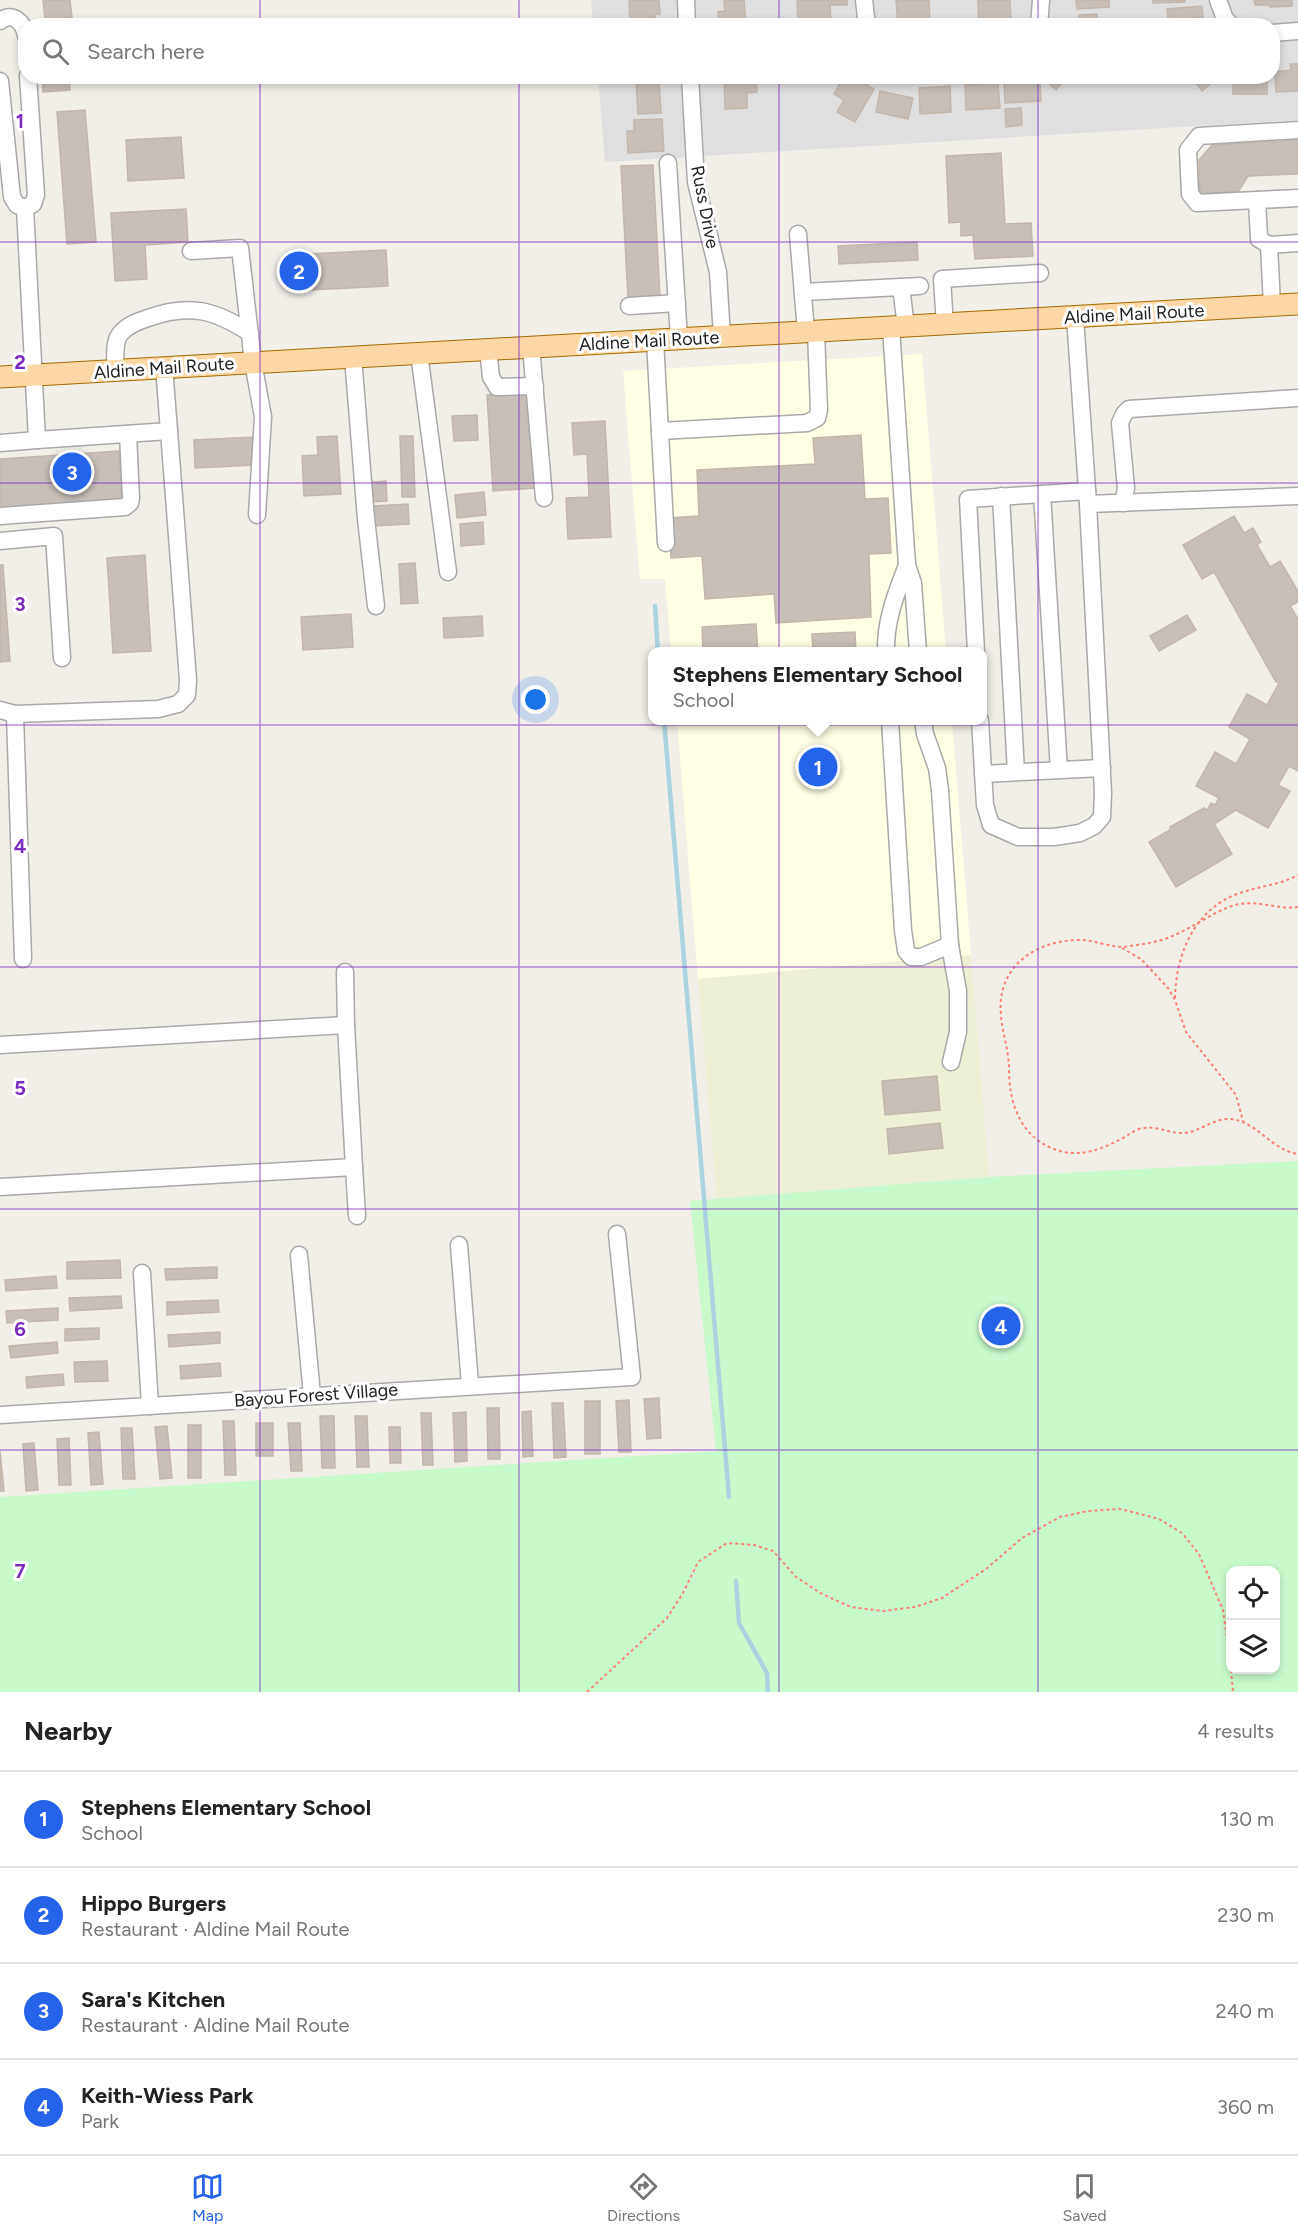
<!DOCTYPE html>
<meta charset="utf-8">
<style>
:root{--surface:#fff;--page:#f6f6f6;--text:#222;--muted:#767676;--line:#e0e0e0;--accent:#2563eb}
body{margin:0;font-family:Figtree,sans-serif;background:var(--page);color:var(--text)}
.controls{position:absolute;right:18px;bottom:18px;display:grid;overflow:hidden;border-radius:12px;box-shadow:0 3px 9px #0003}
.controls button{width:54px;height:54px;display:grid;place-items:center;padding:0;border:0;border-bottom:2px solid var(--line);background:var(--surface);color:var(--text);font:30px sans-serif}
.you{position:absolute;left:536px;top:700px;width:21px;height:21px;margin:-15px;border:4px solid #fff;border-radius:50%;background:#1a73e8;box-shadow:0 0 0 9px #1a73e833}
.badge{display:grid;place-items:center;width:39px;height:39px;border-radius:50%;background:var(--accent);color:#fff;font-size:20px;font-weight:700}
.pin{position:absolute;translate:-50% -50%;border:3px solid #fff;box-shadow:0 2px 6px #0006}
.popup{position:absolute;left:648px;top:647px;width:339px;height:78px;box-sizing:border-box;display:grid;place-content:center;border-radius:12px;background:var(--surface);filter:drop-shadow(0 2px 4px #0005);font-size:20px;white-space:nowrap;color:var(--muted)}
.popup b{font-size:22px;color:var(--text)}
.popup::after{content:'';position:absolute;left:50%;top:100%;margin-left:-12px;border:12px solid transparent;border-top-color:var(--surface)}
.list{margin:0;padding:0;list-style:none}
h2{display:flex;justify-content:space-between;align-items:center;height:78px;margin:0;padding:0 24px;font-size:26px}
h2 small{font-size:20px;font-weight:400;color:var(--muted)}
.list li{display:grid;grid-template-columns:39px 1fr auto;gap:18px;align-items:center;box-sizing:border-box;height:96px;padding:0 24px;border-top:2px solid var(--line)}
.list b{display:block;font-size:22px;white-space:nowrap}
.list p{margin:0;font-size:20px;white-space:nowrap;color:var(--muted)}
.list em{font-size:20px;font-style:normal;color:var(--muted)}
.icon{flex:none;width:33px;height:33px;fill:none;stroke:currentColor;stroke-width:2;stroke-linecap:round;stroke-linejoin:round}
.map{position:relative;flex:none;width:1298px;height:1692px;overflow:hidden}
.search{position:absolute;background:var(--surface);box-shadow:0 3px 9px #0003;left:18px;right:18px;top:18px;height:66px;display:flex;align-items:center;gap:15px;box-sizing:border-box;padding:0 21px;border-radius:24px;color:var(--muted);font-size:22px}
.sheet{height:462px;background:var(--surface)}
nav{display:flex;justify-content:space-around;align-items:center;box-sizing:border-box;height:84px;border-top:2px solid var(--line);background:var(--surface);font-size:16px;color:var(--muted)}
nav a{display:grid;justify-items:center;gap:3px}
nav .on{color:var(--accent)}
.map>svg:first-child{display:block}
</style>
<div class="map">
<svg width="1298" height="1692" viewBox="0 0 1298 1692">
<rect width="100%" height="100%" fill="#f2efe9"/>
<path fill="#e0dfdf" d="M591 0H1298V120L605 162 598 77 1272 76V26H593Z"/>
<g fill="#ffffe5">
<path d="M922 354 946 651H671L665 579H640L623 371Z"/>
<path d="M677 721H952L971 955 698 979Z"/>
</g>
<path fill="#eef0d5" d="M971 955 989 1177 717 1199 698 979Z"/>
<path fill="#c8facc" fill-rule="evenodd" d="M1298 1161V1692H0V1497L716 1451 690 1201 989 1177ZM1230 1570H1276V1670H1230Z"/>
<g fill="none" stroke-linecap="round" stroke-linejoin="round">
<g stroke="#aad3df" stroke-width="4.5">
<path d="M655 606 658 652"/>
<path d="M664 720 729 1497"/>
<path d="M736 1581 739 1623 767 1673 768 1692"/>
</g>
</g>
<g fill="#c7bfb8" stroke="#c4b6ab" stroke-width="1.5">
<path d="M43 0H70L72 18 45 20Z"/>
<path d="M629 0H659L660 14H655L656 26H630Z"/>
<path d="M724 0H744L746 26H719L718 12 725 11Z"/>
<path d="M797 0H847V5H830L831 24 798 26Z"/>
<path d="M896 0H929L930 26H898Z"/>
<path d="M978 0H1010L1011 22 979 24Z"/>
<path d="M1076 0H1109V7L1077 9Z"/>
<path d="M1153 0H1185V2L1153 3Z"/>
<path d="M1254 0H1292V6L1270 7V5H1255Z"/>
<path d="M1202 6 1203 17 1188 19 1189 26H1169L1167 9Z"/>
<path d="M1097 14V26H1079V15Z"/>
<path d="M1290 64H1298V91L1276 92 1275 72 1291 70Z"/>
<path d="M42 76H69L70 90 43 92Z"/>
<path d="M724 76H756L757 92 747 93V108L725 109Z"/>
<path d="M844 76H859L857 79 874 89 855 122 837 112 844 100 834 94Z"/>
<path d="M1041 76H1068L1056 90Z"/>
<path d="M1191 76H1219L1202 91Z"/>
<rect x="1233" y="76" width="34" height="18"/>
<path d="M659 81 661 113 638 114 636 82Z"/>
<path d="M1040 81 1041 101 1005 103 1004 83Z"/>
<path d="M998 83 1000 108 966 110 965 85Z"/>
<path d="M950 86 951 112 920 114 919 88Z"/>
<path d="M880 91 913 98 908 119 876 112Z"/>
<path d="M1021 108 1022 125 1006 127 1005 109Z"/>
<path d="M85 110 96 242 67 244 57 112Z"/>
<path d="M662 119 664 151 628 153 627 131H634V120Z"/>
<path d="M181 137 184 178 128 181 126 140Z"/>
<path d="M1298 140V174L1248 176 1238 192 1200 193 1199 160 1212 145Z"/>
<path d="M1001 153 1005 224 1031 223 1033 256 975 259 973 235 961 236V222L949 223 946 156Z"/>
<path d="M653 165 660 297 628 298 621 166Z"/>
<path d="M186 209 188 242 145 245 147 279 115 281 111 213Z"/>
<path d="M917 242 918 260 839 264 838 246Z"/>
<path d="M386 250 388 286 291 291 289 255Z"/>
<path d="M531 392 536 488 493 491 487 395Z"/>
<path d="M477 415 478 440 454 441 452 416Z"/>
<path d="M605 421 611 537 568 539 566 498 589 497 587 454 574 455 572 423Z"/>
<path d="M861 435 865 499 888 498 891 553 869 554 871 617 776 623 774 594 705 599 702 556 671 558 669 518 699 516 697 470 815 464 813 438Z"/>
<path d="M337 436 341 494 304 496 302 456 318 455 317 437Z"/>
<path d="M400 436H413L415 497H402Z"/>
<path d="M254 437 255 465 195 468 194 440Z"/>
<path d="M119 451 122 500 0 508V459Z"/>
<path d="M386 481 387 501 373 502 372 482Z"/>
<path d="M484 492 486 515 457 518 455 495Z"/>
<path d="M408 504 409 524 374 526 373 506Z"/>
<path d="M1234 516 1244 533 1253 528 1261 542 1257 545 1270 567 1280 561 1298 591V602L1290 606 1298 619V771L1289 766 1278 785 1290 791 1268 828 1236 810 1214 824 1232 854 1176 887 1149 842 1170 830V827L1204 808 1207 810 1211 803 1215 805 1219 798 1196 786 1215 752 1236 764 1250 739 1229 727 1247 694 1267 705 1279 683 1276 682 1214 572 1202 579 1183 545Z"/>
<path d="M483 522 484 544 461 546 460 524Z"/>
<path d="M145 555 151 651 113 653 107 558Z"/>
<path d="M415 563 418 603 401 604 399 564Z"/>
<path d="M0 565H3L10 661 0 662Z"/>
<path d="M351 614 353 647 303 650 301 617Z"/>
<path d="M1187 615 1196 630 1159 651 1150 636Z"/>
<path d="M482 616 483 636 444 638 443 618Z"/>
<path d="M756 624 758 652H703L702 627Z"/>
<path d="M855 632 856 651 813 652 812 634Z"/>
<path d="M937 1076 940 1110 885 1115 882 1081Z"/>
<path d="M940 1123 943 1148 889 1154 887 1129Z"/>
<path d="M120 1260 121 1278 67 1279V1262Z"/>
<path d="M217 1267V1278L166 1280 165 1269Z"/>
<path d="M56 1276 57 1288 6 1291 5 1280Z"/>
<path d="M121 1296 122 1308 70 1311 69 1298Z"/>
<path d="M218 1300 219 1312 167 1315V1302Z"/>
<path d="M58 1308V1320L7 1323 6 1311Z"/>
<path d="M99 1328V1339L65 1341V1329Z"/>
<path d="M220 1332V1343L169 1347 168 1335Z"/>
<path d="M57 1342 58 1353 11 1358 9 1346Z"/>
<path d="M107 1361 108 1381 75 1382 74 1362Z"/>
<path d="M220 1363 221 1376 181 1379 180 1366Z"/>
<path d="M63 1374 64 1385 27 1388 26 1377Z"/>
<path d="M659 1398 661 1438 647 1439 644 1399Z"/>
<path d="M629 1400 631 1452H619L616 1401Z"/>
<rect x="585" y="1401" width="15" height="53"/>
<path d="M552 1403H563L566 1457 554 1458Z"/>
<path d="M487 1408H499L500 1459H488Z"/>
<path d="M531 1411 533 1456 523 1457 522 1412Z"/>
<path d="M466 1412 467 1461 455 1462 453 1413Z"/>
<path d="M421 1413H431L433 1465H423Z"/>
<path d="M320 1416H334L335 1468H322Z"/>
<path d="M355 1416H367L369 1467H357Z"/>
<path d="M223 1421H234L236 1475H225Z"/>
<rect x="256" y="1423" width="17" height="33"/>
<path d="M288 1423H300L302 1471H291Z"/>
<rect x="188" y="1425" width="13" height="53"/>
<path d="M167 1426 172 1478 160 1479 155 1427Z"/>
<path d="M389 1427H400L401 1463H390Z"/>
<path d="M121 1428H132L135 1479H123Z"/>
<path d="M99 1432 103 1484 91 1485 88 1433Z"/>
<path d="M69 1438 71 1485H59L57 1439Z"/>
<path d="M34 1443 38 1490 26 1491 23 1444Z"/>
<path d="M0 1451 4 1491H0Z"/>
</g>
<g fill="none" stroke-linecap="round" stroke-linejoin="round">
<g stroke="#a9a9a9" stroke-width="19">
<g id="minor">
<path d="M686 0 687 26"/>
<path d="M864 0 867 26"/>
<path d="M1218 0 1225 19 1232 26"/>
<path d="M0 21C12 11 24 22 26 36"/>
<path d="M1039 26 1041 0"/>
<path d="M1272 33 1298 31"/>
<path d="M690 76 696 182 718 272 722 337"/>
<path d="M0 81 12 197 17 205 25 208 33 204 36 195 28 76"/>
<path d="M668 163 679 339"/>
<path d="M1257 200 1197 203 1190 194 1188 150 1199 136 1298 130"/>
<path d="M25 208 37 440 169 431 164 367"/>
<path d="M798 234 806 332"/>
<path d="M1269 245 1298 243"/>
<path d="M191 251 240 248 253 362 263 417 257 515"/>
<path d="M901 287 906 327"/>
<path d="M803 292 920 286"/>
<path d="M1272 305 1269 245 1259 239 1257 200 1298 198"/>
<path d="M629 306 677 303"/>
<path d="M1075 317 1088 504 1298 496"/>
<path d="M945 325 942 279 1040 273"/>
<path d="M891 328 907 565"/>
<path d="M655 340 666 543"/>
<path d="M531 347 544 498"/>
<path d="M488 349 491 377 497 387 535 386"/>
<path d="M419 353 448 572"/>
<path d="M353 357 366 519 376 606"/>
<path d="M115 370C116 360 113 343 120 334 127 325 139 321 148 318 189 303 215 310 250 333"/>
<path d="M660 431 807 423 817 418 819 410 816 332"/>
<path d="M0 443 37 440"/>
<path d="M1042 494 1059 770"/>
<path d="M1001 496 1016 772"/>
<path d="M1123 503 1126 488 1120 423 1124 414 1129 409 1298 398"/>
<path d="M0 516 125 507 130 503 131 498 128 434"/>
<path d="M0 541 54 536 62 658"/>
<path d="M886 652C885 621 896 594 907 565L913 583 918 652"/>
<path d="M976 652 968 499 1087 491"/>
<path d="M0 710 15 714 158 709 178 704 187 695 188 680 169 431"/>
<path d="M15 714 23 959"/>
<path d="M890 720 903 930 906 951 911 957H921L950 945 940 790 937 768 925 734 923 720"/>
<path d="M980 720 985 805 991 825 1018 837H1054L1080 833 1094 826 1102 817 1103 793 1088 504"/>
<path d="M983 774 1102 768"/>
<path d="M950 945 958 991V1032L951 1062"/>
<path d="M345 972 346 1025"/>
<path d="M0 1045 346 1025 354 1167 0 1187"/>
<path d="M354 1167 357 1216"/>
<path d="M459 1245 470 1385"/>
<path d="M299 1255 312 1395"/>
<path d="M142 1273 150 1406"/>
<path d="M0 1415 632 1377 617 1234"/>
</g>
</g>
<g stroke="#a06b00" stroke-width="23">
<path id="major" d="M0 377 1298 304"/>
</g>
<g stroke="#fa8072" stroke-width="2" stroke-dasharray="3 3" stroke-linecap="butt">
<path d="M1298 907C1277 910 1257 899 1235 905 1212 912 1193 928 1170 937 1158 942 1144 944 1130 946 1114 950 1095 939 1077 940 1034 941 996 968 1001 1015 1002 1033 1009 1050 1009 1069 1009 1103 1020 1136 1054 1149 1079 1159 1102 1149 1123 1138 1129 1135 1133 1131 1139 1129 1155 1124 1169 1134 1184 1133 1199 1132 1211 1120 1227 1119 1255 1118 1270 1150 1298 1154"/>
<path d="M1122 948 1141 959 1168 988 1175 1000 1186 1032 1236 1095 1243 1121"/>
<path d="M1175 998C1176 953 1195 908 1240 893 1259 886 1280 885 1298 875"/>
<path d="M1231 1670 1233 1692"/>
<path d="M587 1692 667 1618 683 1593 698 1562 727 1543 754 1545 773 1551 796 1577 822 1594 851 1607 883 1611 915 1607 942 1598 986 1569 1022 1538 1060 1517 1088 1511 1120 1509 1159 1519 1182 1533 1199 1554 1223 1610 1230 1659"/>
</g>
<use href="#minor" stroke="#fff" stroke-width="16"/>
<use href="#major" stroke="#fcd6a4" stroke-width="21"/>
</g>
<path fill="none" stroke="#7b2cbf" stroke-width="1.5" stroke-opacity="0.55" d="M260 0V26M519 0V26M779 0V26M1038 0V26M260 76V1692M519 76V1692M779 76V1692M1038 76V1692M0 242H1298M0 483H1298M0 725H1298M0 967H1298M0 1209H1298M0 1450H1298"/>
<g text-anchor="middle" stroke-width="6" stroke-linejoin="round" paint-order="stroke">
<g font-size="18" fill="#222" stroke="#fff">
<text transform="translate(705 207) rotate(79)" y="6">Russ Drive</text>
<text transform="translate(1134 314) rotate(-3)" y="6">Aldine Mail Route</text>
<text transform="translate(649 341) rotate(-3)" y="6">Aldine Mail Route</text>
<text transform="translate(164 368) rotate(-4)" y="6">Aldine Mail Route</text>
<text transform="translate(316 1395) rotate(-4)" y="6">Bayou Forest Village</text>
</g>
</g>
<g font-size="20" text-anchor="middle" font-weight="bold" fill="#7b2cbf" stroke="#fff" stroke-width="6" stroke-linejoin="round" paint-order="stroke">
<text x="20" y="128">1</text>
<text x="20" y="369">2</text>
<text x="20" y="611">3</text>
<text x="20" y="853">4</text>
<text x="20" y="1095">5</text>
<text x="20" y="1336">6</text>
<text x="20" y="1578">7</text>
</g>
</svg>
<div class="controls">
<button><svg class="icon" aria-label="locate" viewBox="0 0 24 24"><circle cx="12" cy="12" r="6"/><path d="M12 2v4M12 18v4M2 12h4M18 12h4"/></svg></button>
<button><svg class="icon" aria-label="layers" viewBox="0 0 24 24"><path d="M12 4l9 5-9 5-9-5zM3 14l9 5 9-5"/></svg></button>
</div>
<div class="you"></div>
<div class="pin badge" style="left:818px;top:767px">1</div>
<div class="popup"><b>Stephens Elementary School</b>School</div>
<div class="pin badge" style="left:299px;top:271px">2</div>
<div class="pin badge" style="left:72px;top:472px">3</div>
<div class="pin badge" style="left:1001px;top:1326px">4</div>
<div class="search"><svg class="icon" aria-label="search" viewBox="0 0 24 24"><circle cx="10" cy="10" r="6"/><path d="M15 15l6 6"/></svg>Search here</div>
</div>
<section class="sheet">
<h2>Nearby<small>4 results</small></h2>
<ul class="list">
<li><span class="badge">1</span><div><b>Stephens Elementary School</b><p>School</p></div><em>130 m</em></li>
<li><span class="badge">2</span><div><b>Hippo Burgers</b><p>Restaurant · Aldine Mail Route</p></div><em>230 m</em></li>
<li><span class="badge">3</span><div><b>Sara's Kitchen</b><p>Restaurant · Aldine Mail Route</p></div><em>240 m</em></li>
<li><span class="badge">4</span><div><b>Keith-Wiess Park</b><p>Park</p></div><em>360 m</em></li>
</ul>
</section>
<nav>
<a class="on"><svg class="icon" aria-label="map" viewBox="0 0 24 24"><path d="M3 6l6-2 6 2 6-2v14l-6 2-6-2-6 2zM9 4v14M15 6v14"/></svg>Map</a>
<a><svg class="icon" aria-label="directions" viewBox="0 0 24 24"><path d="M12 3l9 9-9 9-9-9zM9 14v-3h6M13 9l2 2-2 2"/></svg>Directions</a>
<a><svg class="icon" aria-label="saved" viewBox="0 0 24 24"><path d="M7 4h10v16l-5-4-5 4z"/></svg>Saved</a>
</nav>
